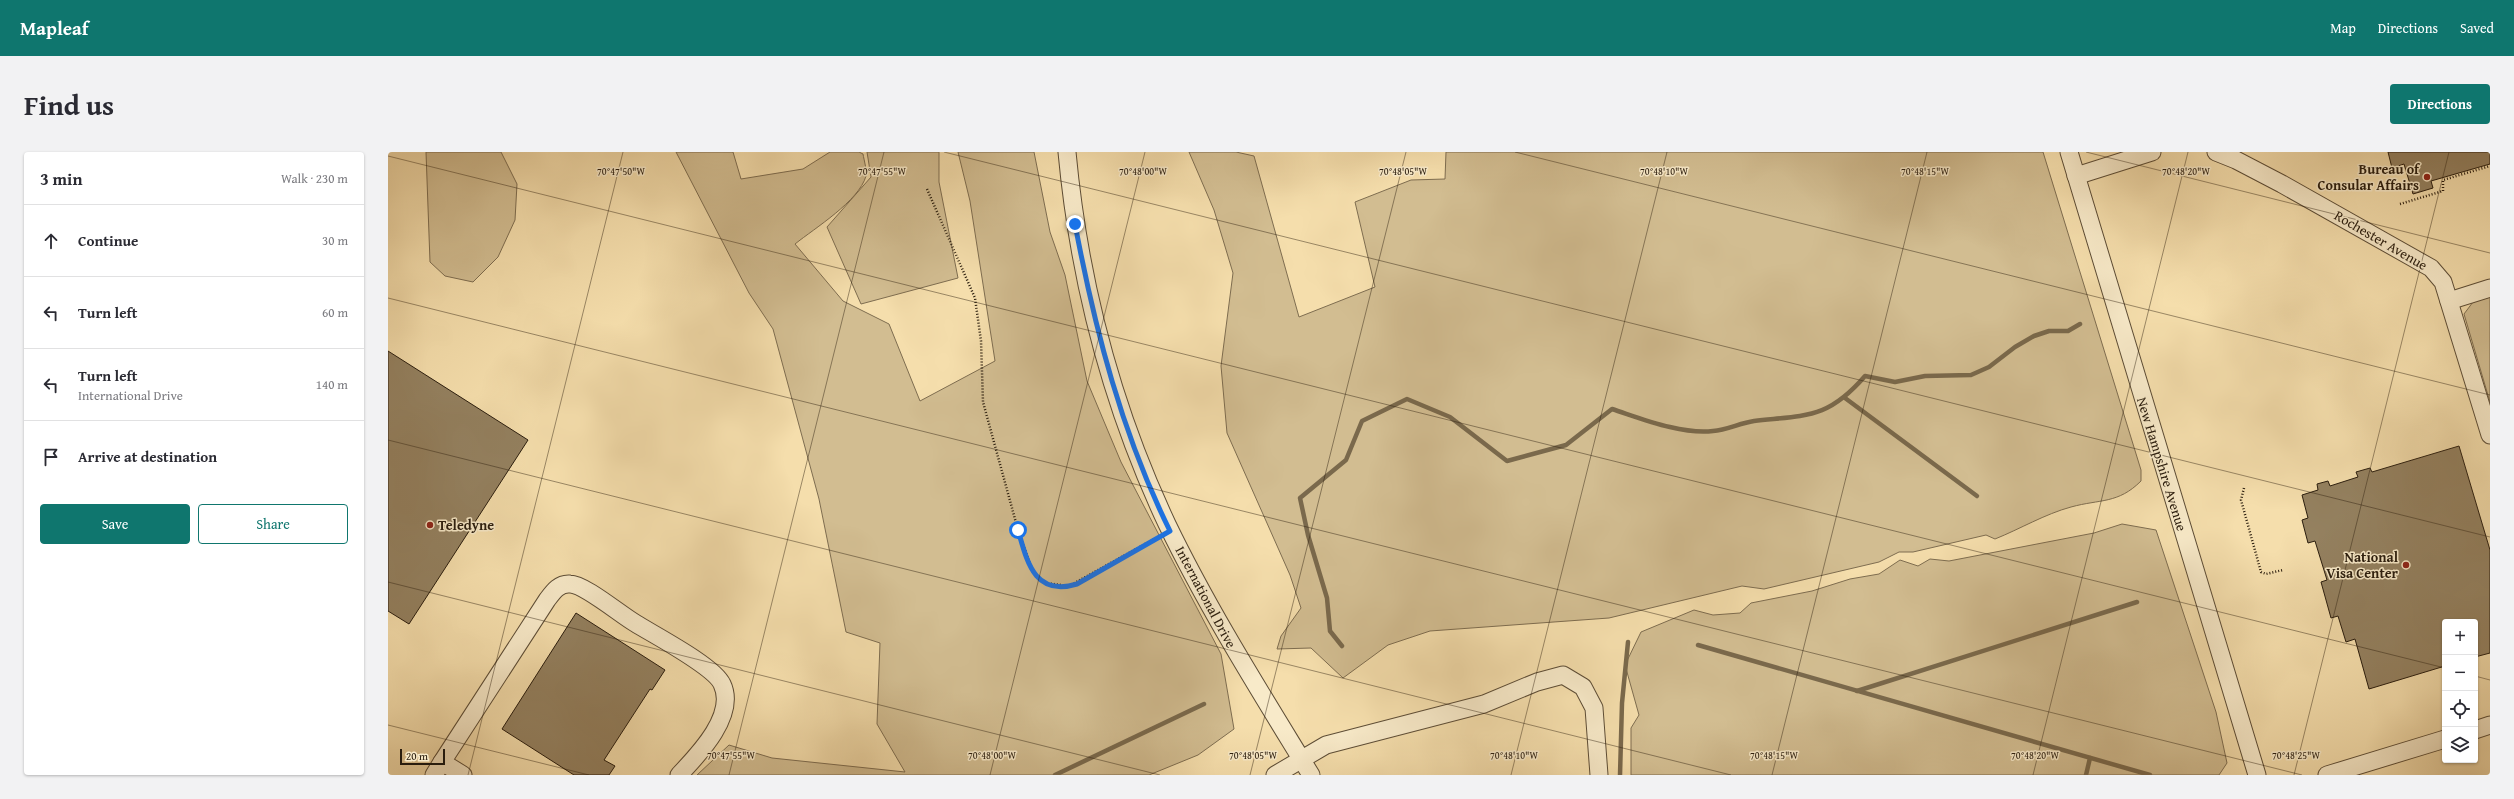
<!DOCTYPE html>
<meta charset="utf-8">
<style>
:root{--surface:#fff;--page:#f2f2f3;--text:#2b2b33;--muted:#7c7c81;--line:#e1e1e2;--accent:#0f766e}
body{margin:0;font-family:"Gentium Book Plus",serif;background:var(--page);color:var(--text)}
.controls{position:absolute;right:12px;bottom:12px;display:grid;overflow:hidden;border-radius:4px;box-shadow:0 1px 3px #0004}
.controls button{width:36px;height:36px;display:grid;place-items:center;padding:0;border:0;border-bottom:1px solid var(--line);background:var(--surface);color:var(--text);font:20px sans-serif}
.scale{position:absolute;left:12px;bottom:10px;width:45px;box-sizing:border-box;padding-left:4px;border:2px solid #2a1d0e;border-top:0;font-size:11px;line-height:14px;white-space:nowrap;color:#2a1d0e;-webkit-text-stroke:3px #f8eac9;paint-order:stroke}
.stop{position:absolute;width:12px;height:12px;margin:-9px;border:3px solid #1a73e8;border-radius:50%;background:#fff}
.stop.end{background:#1a73e8;border-color:#fff;box-shadow:0 1px 4px #0008}
.list{margin:0;padding:0;list-style:none}
h2{display:flex;justify-content:space-between;align-items:center;height:52px;margin:0;padding:0 16px;font-size:17px}
h2 small{font-size:13px;font-weight:400;color:var(--muted)}
.list li{display:grid;grid-template-columns:26px 1fr auto;gap:12px;align-items:center;box-sizing:border-box;height:72px;padding:0 16px;border-top:1px solid var(--line)}
.list b{display:block;font-size:15px;white-space:nowrap}
.list p{margin:0;font-size:13px;white-space:nowrap;color:var(--muted)}
.list em{font-size:13px;font-style:normal;color:var(--muted)}
.actions{display:flex;gap:8px;padding:12px 16px}
.actions a{flex:1;padding:9px 0;border:1px solid var(--accent);border-radius:4px;text-align:center;font-size:14px;color:var(--accent)}
.actions .main{background:var(--accent);color:#fff}
.icon{flex:none;width:22px;height:22px;fill:none;stroke:currentColor;stroke-width:2;stroke-linecap:round;stroke-linejoin:round}
.map{position:relative;flex:none;width:2102px;height:623px;overflow:hidden;border-radius:4px}
header{display:flex;align-items:center;gap:24px;box-sizing:border-box;height:56px;padding:0 20px;background:var(--accent);color:#fff}
header strong{font-size:19px}
nav{display:flex;gap:22px;margin-inline-start:auto;font-size:14px}
.intro{display:flex;align-items:center;justify-content:space-between;box-sizing:border-box;height:96px;padding:0 24px}
h1{margin:0;font-size:28px}
.button{padding:10px 18px;border-radius:4px;background:var(--accent);color:#fff;font-size:14px;font-weight:700}
main{display:flex;gap:24px;padding:0 24px}
aside{flex:1;background:var(--surface);border-radius:4px;box-shadow:0 1px 3px #0004}
.map>svg:first-child{display:block}
</style>
<header>
<strong>Mapleaf</strong>
<nav><a>Map</a><a>Directions</a><a>Saved</a></nav>
</header>
<div class="intro"><h1>Find us</h1><a class="button">Directions</a></div>
<main>
<aside>
<h2>3 min<small>Walk · 230 m</small></h2>
<ul class="list">
<li><svg class="icon" aria-label="ahead" viewBox="0 0 24 24"><path d="M12 20V5M6 11l6-6 6 6"/></svg><div><b>Continue</b></div><em>30 m</em></li>
<li><svg class="icon" aria-label="left" viewBox="0 0 24 24"><path d="M17 20v-9H6M10 6l-5 5 5 5"/></svg><div><b>Turn left</b></div><em>60 m</em></li>
<li><svg class="icon" aria-label="left" viewBox="0 0 24 24"><path d="M17 20v-9H6M10 6l-5 5 5 5"/></svg><div><b>Turn left</b><p>International Drive</p></div><em>140 m</em></li>
<li><svg class="icon" aria-label="arrive" viewBox="0 0 24 24"><path d="M6 21V4h12l-3 4 3 4H6"/></svg><div><b>Arrive at destination</b></div></li>
</ul>
<div class="actions"><a class="main">Save</a><a>Share</a></div>
</aside>
<div class="map">
<svg width="2102" height="623" viewBox="0 0 2102 623">
<rect width="100%" height="100%" fill="#f5deac"/>
<filter id="stains"><feTurbulence type="fractalNoise" baseFrequency=".005" numOctaves="4"/><feColorMatrix values="0 0 0 0 .2 0 0 0 0 .09 0 0 0 0 .02 0 0 0 .5 -.17"/></filter>
<radialGradient id="worn" r=".72"><stop offset=".6" stop-color="#630" stop-opacity="0"/><stop offset="1" stop-color="#630" stop-opacity=".3"/></radialGradient>
<g fill="#d2bd91" stroke="#7e6d50">
<path d="M38 0H113L129 32 127 68 110 105 85 130 57 124 42 110Z"/>
<path d="M288 0H345L353 27 415 17 442 0H471L475 2C476 8 479 18 478 24 471 49 427 76 407 92L455 149 501 172 532 249 607 209 582 49 570 0H646L662 80 677 123 699 229 733 310 833 502 846 577 810 603 761 623H309L341 593 384 606 517 620 489 572 492 491 458 480 431 347 385 177 361 141Z"/>
<path d="M479 0H551V30L570 126 473 152 439 75 483 25Z"/>
<path d="M801 0H848L866 4 911 165 987 135 967 50 1023 28 1057 27 1058 0H1655L1753 318V329C1730 352 1712 347 1683 355 1657 362 1632 377 1607 387L1598 383 1525 400H1511L1491 410 1376 437 1354 434 1221 466 1042 479 1000 493 955 526 923 496 889 497 893 484 913 456 902 423 839 281 833 214 845 121 826 58Z"/>
<path d="M2102 145V250L2076 162 2085 150Z"/>
<path d="M1734 372 1768 378 1828 560 1839 611 1831 623H1243V576L1251 563 1237 513 1253 480 1306 458 1325 463 1352 461 1363 451 1424 439 1462 427 1491 422 1512 408 1530 414 1542 407 1561 409 1706 381Z"/>
</g>
<g fill="none" stroke-linecap="round" stroke-linejoin="round">
<g stroke="#7a694c" stroke-width="4.5">
<path d="M1457 246 1589 344"/>
<path d="M1310 493 1762 623"/>
<path d="M954 494 942 479 939 446 920 383 912 346 958 308 974 269 1019 247 1062 265 1119 309 1178 293 1224 257C1252 266 1294 283 1325 279 1339 278 1352 271 1366 269 1419 263 1440 267 1477 224L1507 230 1537 224 1583 223 1601 215 1627 195 1646 184 1661 179H1680L1692 172"/>
<path d="M1469 539 1749 450"/>
<path d="M667 623 816 552"/>
<path d="M1232 623 1234 551 1240 490"/>
<path d="M1698 623 1702 606"/>
</g>
</g>
<g fill="#948160" stroke="#2a1d0e">
<path d="M2000 0H2102V12L2043 29 2045 36 2025 42 2016 12 2004 16Z"/>
<path d="M0 199 140 288 21 472 0 459Z"/>
<path d="M2071 294 2102 398V501L2087 505V470H2057V514L1981 537 1967 487 1958 490 1950 464 1943 466 1933 430 1939 428 1927 389 1920 391 1914 368 1920 366 1914 343 1930 338 1929 332 1940 329 1942 334 1970 325 1968 320 1982 316 1984 320Z"/>
<path d="M188 461 277 518 264 538 262 537 216 608 227 614 221 623H186L114 577Z"/>
</g>
<g fill="none" stroke-linecap="round" stroke-linejoin="round">
<g stroke="#5d4d36" stroke-width="19">
<g id="minor">
<path d="M679 0C691 129 724 255 779 372 821 459 873 541 923 623"/>
<path d="M1681 0 1869 623"/>
<path d="M1828 0 1848 8 1894 32 2043 116 2055 130 2102 283"/>
<path d="M1688 24 1764 0"/>
<path d="M2061 149 2102 136"/>
<path d="M2087 578 2102 573"/>
<path d="M54 610 159 448C165 440 171 431 182 432 196 432 233 463 247 471 266 483 326 514 334 532 349 563 310 603 291 623"/>
<path d="M46 623 54 610 75 623"/>
<path d="M887 623 938 593 1096 552 1149 530 1175 523 1195 535 1206 556 1211 623"/>
<path d="M1939 623 2057 587"/>
</g>
</g>
<g stroke="#2a1d0e" stroke-width="2.5" stroke-dasharray="1 2" stroke-linecap="butt">
<path d="M539 37 587 146 593 189 595 250 630 378 645 420 657 431 681 434 768 386"/>
<path d="M2012 52 2055 39V28L2102 14"/>
<path d="M1856 336 1853 348 1873 420 1878 422 1895 418"/>
</g>
<use href="#minor" stroke="#f8eac9" stroke-width="17"/>
</g>
<g fill="none" stroke-linecap="round" stroke-linejoin="round">
<path stroke="#1a73e8" stroke-width="5" d="M630 378C639 409 646 445 689 432L782 379C734 282 707 178 687 72"/>
</g>
<path fill="none" stroke="#2a1d0e" stroke-width="1" stroke-opacity="0.45" d="M556 0 2102 385M1127 0 2102 243M1698 0 2102 101M0 4 2057 516M0 146 1914 623M0 288 1343 623M0 430 772 623M2087 524 2102 528M0 573 201 623M80 623 235 0M341 623 496 0M602 623 757 0M862 623 1018 0M1123 623 1279 0M1384 623 1539 0M1645 623 1800 0M1906 623 2061 0"/>
<g fill="#8f2418" stroke="#f8eac9" stroke-width="1.5">
<circle cx="2039" cy="25" r="4"/>
<circle cx="42" cy="373" r="4"/>
<circle cx="2018" cy="413" r="4"/>
</g>
<g text-anchor="middle" stroke-width="3" stroke-linejoin="round" paint-order="stroke">
<g font-size="14" font-weight="bold" fill="#2a1d0e" stroke="#f8eac9" text-anchor="end">
<text x="2031" y="22">Bureau of<tspan x="2031" dy="16">Consular Affairs</tspan></text>
<text x="50" y="378" text-anchor="start">Teledyne</text>
<text x="2010" y="410">National<tspan x="2010" dy="16">Visa Center</tspan></text>
</g>
<g font-size="14" fill="#2a1d0e" stroke="#f8eac9">
<text transform="translate(1993 88) rotate(30)" y="5">Rochester Avenue</text>
<text transform="translate(1774 312) rotate(73)" y="5">New Hampshire Avenue</text>
<text transform="translate(818 445) rotate(62)" y="5">International Drive</text>
</g>
</g>
<g font-size="10" text-anchor="middle" fill="#2a1d0e" stroke="#f8eac9" stroke-width="3" stroke-linejoin="round" paint-order="stroke">
<text x="1015" y="23">70°48'05"W</text>
<text x="233" y="23">70°47'50"W</text>
<text x="494" y="23">70°47'55"W</text>
<text x="755" y="23">70°48'00"W</text>
<text x="1276" y="23">70°48'10"W</text>
<text x="1537" y="23">70°48'15"W</text>
<text x="1798" y="23">70°48'20"W</text>
<text x="343" y="607">70°47'55"W</text>
<text x="604" y="607">70°48'00"W</text>
<text x="865" y="607">70°48'05"W</text>
<text x="1126" y="607">70°48'10"W</text>
<text x="1386" y="607">70°48'15"W</text>
<text x="1647" y="607">70°48'20"W</text>
<text x="1908" y="607">70°48'25"W</text>
</g>
<rect width="100%" height="100%" filter="url(#stains)"/>
<rect width="100%" height="100%" fill="url(#worn)"/>
</svg>
<div class="controls">
<button>+</button>
<button>−</button>
<button><svg class="icon" aria-label="locate" viewBox="0 0 24 24"><circle cx="12" cy="12" r="6"/><path d="M12 2v4M12 18v4M2 12h4M18 12h4"/></svg></button>
<button><svg class="icon" aria-label="layers" viewBox="0 0 24 24"><path d="M12 4l9 5-9 5-9-5zM3 14l9 5 9-5"/></svg></button>
</div>
<div class="scale">20 m</div>
<div class="stop" style="left:630px;top:378px"></div>
<div class="stop end" style="left:687px;top:72px"></div>
</div>
</main>
